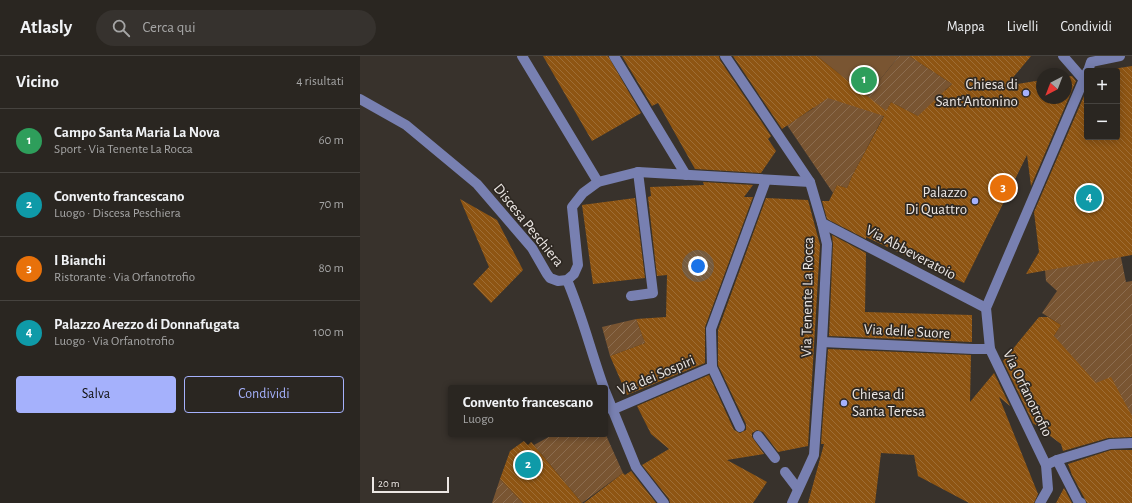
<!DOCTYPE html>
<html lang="it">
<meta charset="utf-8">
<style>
:root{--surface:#2a2621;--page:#36322e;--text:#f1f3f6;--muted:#a5a5a5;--line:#46433f;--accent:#a5b1fc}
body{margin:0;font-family:"Alegreya Sans",sans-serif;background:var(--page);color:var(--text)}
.controls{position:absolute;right:12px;top:12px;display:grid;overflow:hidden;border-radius:4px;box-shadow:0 2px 10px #0003}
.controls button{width:36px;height:36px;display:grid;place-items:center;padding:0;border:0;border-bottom:1px solid var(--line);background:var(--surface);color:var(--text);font:20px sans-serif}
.compass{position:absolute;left:676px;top:12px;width:36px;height:36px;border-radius:50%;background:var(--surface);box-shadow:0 2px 10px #0003;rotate:222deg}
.scale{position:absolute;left:12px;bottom:10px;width:77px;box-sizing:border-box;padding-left:4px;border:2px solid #ece7e4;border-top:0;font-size:11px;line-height:14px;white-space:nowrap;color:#ece7e4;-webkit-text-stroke:3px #2e2822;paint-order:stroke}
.you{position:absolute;left:338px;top:210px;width:14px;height:14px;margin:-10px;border:3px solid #fff;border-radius:50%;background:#1a73e8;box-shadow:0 0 0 6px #1a73e833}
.badge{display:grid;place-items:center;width:26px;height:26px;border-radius:50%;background:var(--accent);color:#fff;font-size:13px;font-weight:700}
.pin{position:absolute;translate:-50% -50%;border:2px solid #fff;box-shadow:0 1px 4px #0006}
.popup{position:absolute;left:88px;top:329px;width:160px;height:52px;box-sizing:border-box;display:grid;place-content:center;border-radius:4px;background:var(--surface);filter:drop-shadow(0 1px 3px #0005);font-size:13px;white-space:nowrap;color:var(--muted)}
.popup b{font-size:15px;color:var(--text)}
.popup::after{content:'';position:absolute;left:50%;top:100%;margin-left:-8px;border:8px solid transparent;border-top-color:var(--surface)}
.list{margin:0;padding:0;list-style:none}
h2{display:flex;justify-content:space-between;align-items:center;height:52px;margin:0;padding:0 16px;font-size:17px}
h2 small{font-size:13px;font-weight:400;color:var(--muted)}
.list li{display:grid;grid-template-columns:26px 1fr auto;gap:12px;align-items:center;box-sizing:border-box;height:64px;padding:0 16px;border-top:1px solid var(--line)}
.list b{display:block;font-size:15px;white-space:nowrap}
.list p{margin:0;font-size:13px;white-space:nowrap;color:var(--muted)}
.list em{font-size:13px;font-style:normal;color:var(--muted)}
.actions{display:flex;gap:8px;padding:12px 16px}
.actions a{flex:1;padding:9px 0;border:1px solid var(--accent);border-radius:4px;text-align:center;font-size:14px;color:var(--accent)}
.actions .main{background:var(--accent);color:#111}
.icon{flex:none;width:22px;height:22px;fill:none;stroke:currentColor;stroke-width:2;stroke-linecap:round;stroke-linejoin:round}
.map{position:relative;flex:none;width:772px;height:447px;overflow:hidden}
header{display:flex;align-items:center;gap:24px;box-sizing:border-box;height:56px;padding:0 20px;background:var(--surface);border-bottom:1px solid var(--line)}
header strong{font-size:19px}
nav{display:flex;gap:22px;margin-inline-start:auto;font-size:14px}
.search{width:280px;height:36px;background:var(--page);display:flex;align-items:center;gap:10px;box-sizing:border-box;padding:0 14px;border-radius:22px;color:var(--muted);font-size:15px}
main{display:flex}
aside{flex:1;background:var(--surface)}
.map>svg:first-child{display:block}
</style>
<header>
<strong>Atlasly</strong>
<div class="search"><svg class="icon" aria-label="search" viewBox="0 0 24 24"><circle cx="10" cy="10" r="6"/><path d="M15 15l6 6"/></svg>Cerca qui</div>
<nav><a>Mappa</a><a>Livelli</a><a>Condividi</a></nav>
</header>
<main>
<aside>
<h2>Vicino<small>4 risultati</small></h2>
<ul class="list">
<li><span class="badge" style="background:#2e9e5b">1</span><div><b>Campo Santa Maria La Nova</b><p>Sport · Via Tenente La Rocca</p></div><em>60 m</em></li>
<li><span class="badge" style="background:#0f9aa8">2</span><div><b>Convento francescano</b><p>Luogo · Discesa Peschiera</p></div><em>70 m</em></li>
<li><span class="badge" style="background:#e8710a">3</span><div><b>I Bianchi</b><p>Ristorante · Via Orfanotrofio</p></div><em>80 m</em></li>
<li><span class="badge" style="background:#0f9aa8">4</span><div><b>Palazzo Arezzo di Donnafugata</b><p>Luogo · Via Orfanotrofio</p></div><em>100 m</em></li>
</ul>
<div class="actions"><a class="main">Salva</a><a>Condividi</a></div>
</aside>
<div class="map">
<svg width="772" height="447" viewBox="0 0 772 447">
<defs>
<pattern id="garden-furrows" width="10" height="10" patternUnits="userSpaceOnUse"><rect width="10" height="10" fill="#795532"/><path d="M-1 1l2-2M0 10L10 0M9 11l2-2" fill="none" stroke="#8c6d50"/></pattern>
<pattern id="building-back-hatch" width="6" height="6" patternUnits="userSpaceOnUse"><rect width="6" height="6" fill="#8e5513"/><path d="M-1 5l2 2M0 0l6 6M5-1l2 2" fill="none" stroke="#9e6d35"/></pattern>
</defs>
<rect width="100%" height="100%" fill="#38322c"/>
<path fill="#795532" d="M457 0H539L507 40Z"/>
<g fill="url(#garden-furrows)">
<path d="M539 0H549L592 28 585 34 613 89 531 46 492 120 487 132 477 129 473 137 427 69 454 52 442 31 507 40Z"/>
<path d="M758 187 766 226 772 225V360L710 338 694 280 701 269 682 257 697 235 686 225 685 214Z"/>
<path d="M276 263 285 287 250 300 242 271Z"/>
<path d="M245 377 263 417 222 447 174 389 194 378Z"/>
<path d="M140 423 163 447H132Z"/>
</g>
<g fill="url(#building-back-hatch)">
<path d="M183 0H248L281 57 232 85Z"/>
<path d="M262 0H359L360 4 411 80 408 83 416 95 401 117 335 113 298 47 292 50Z"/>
<path d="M373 0H457L526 55 531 46 558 60 592 28 549 0H671L646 30 682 24V42H706V21L712 20 716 25 671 130 667 99 604 227 506 181V183L467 163 462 145H469L477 129 487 132 492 120 524 60 468 42 422 73Z"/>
<path d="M772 10V199L666 218 679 196 674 156 727 33V81H757V15H740Z"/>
<path d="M343 126 393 129 384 141H393L345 271V307L267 339 250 300 285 287 276 263 306 261 307 219 297 220 288 141 291 140 290 131 344 129Z"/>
<path d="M275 142 285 222 233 228 222 149Z"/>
<path d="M406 142 448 144 460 189 448 390 418 396 403 376 397 374 392 377V381L404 398 367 404 407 426 393 447H310L309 443 282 409 309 393 291 378 277 350 349 319 374 374 380 377 386 374V368L358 309V274Z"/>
<path d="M100 143 137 164 163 214 131 247 113 228 129 211Z"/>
<path d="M472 179 506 197 505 256 612 259V286L469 280 473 188Z"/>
<path d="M679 261H688L701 269 694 280 736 327 751 321 772 360V381L748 382 703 395 701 388 673 367 643 305Z"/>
<path d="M468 293 611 299 610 346 634 317 650 350 639 341 678 438 674 447H609L558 420 554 399 521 397 515 447H448L464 388H461Z"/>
<path d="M168 382 222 447H163L140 423 150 395Z"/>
<path d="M751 394H772V447H727L712 419 708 408Z"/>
<path d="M271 415 296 447H224L263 417 265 419Z"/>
<path d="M704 432 712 447H696Z"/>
</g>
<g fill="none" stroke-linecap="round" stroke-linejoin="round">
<g stroke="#7880b1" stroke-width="10">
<path d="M162 0 238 126"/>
<path d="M254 0 326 119"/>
<path d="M365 0 450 126 462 167 467 188 462 286 454 399 432 447"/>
<path d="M703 0 724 24"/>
<path d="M728 15 731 6 760 0"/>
<path d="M0 43 46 69 117 128 172 192 187 218 190 222 198 225 207 224 214 218 218 209 212 151 223 137 238 126 278 116 450 126"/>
<path d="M462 167 626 252"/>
<path d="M207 224C222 259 231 296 244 332"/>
<path d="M271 240 293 237 278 116"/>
<path d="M462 286 613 293H630"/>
<path d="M352 311 380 371"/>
<path d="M245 335 276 411 304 447"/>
<path d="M252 354 352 311 351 273 406 124"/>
<path d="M398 380 415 402"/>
<path d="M697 404 718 445 721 447"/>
<path d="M686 409 697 404 750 388 772 387"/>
<path d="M425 416 438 433"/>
<path d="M680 447 688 433 686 409 630 293 626 252 727 16"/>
</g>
</g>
<g fill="#a5b1fc" stroke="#2e2822" stroke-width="1.5">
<circle cx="666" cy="37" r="4"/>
<circle cx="615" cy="145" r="4"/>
<circle cx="484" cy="347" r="4"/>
</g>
<g text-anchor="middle" stroke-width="3.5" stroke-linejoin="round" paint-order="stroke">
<g font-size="15" fill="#ece7e4" stroke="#2e2822" text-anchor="end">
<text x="658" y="33">Chiesa di<tspan x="658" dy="17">Sant'Antonino</tspan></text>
<text x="607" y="141">Palazzo<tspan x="607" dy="17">Di Quattro</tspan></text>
<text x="492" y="343" text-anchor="start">Chiesa di<tspan x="492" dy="17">Santa Teresa</tspan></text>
</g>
<g font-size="15" fill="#ece7e4" stroke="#2e2822">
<text transform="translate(169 169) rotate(51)" y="5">Discesa Peschiera</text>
<text transform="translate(551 196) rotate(28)" y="5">Via Abbeveratoio</text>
<text transform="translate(447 241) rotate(-89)" y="5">Via Tenente La Rocca</text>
<text transform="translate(547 275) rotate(3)" y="5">Via delle Suore</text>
<text transform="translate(296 319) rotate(-23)" y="5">Via dei Sospiri</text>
<text transform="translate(668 337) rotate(64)" y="5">Via Orfanotrofio</text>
</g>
</g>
</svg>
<div class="controls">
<button>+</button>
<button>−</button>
</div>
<svg class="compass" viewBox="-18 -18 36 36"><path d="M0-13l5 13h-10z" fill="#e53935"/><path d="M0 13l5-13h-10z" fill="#a5a5a5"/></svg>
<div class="scale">20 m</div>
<div class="you"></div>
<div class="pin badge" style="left:504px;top:24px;background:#2e9e5b">1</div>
<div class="pin badge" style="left:168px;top:409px;background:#0f9aa8">2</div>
<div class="popup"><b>Convento francescano</b>Luogo</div>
<div class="pin badge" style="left:643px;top:132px;background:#e8710a">3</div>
<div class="pin badge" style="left:729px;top:142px;background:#0f9aa8">4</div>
</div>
</main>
